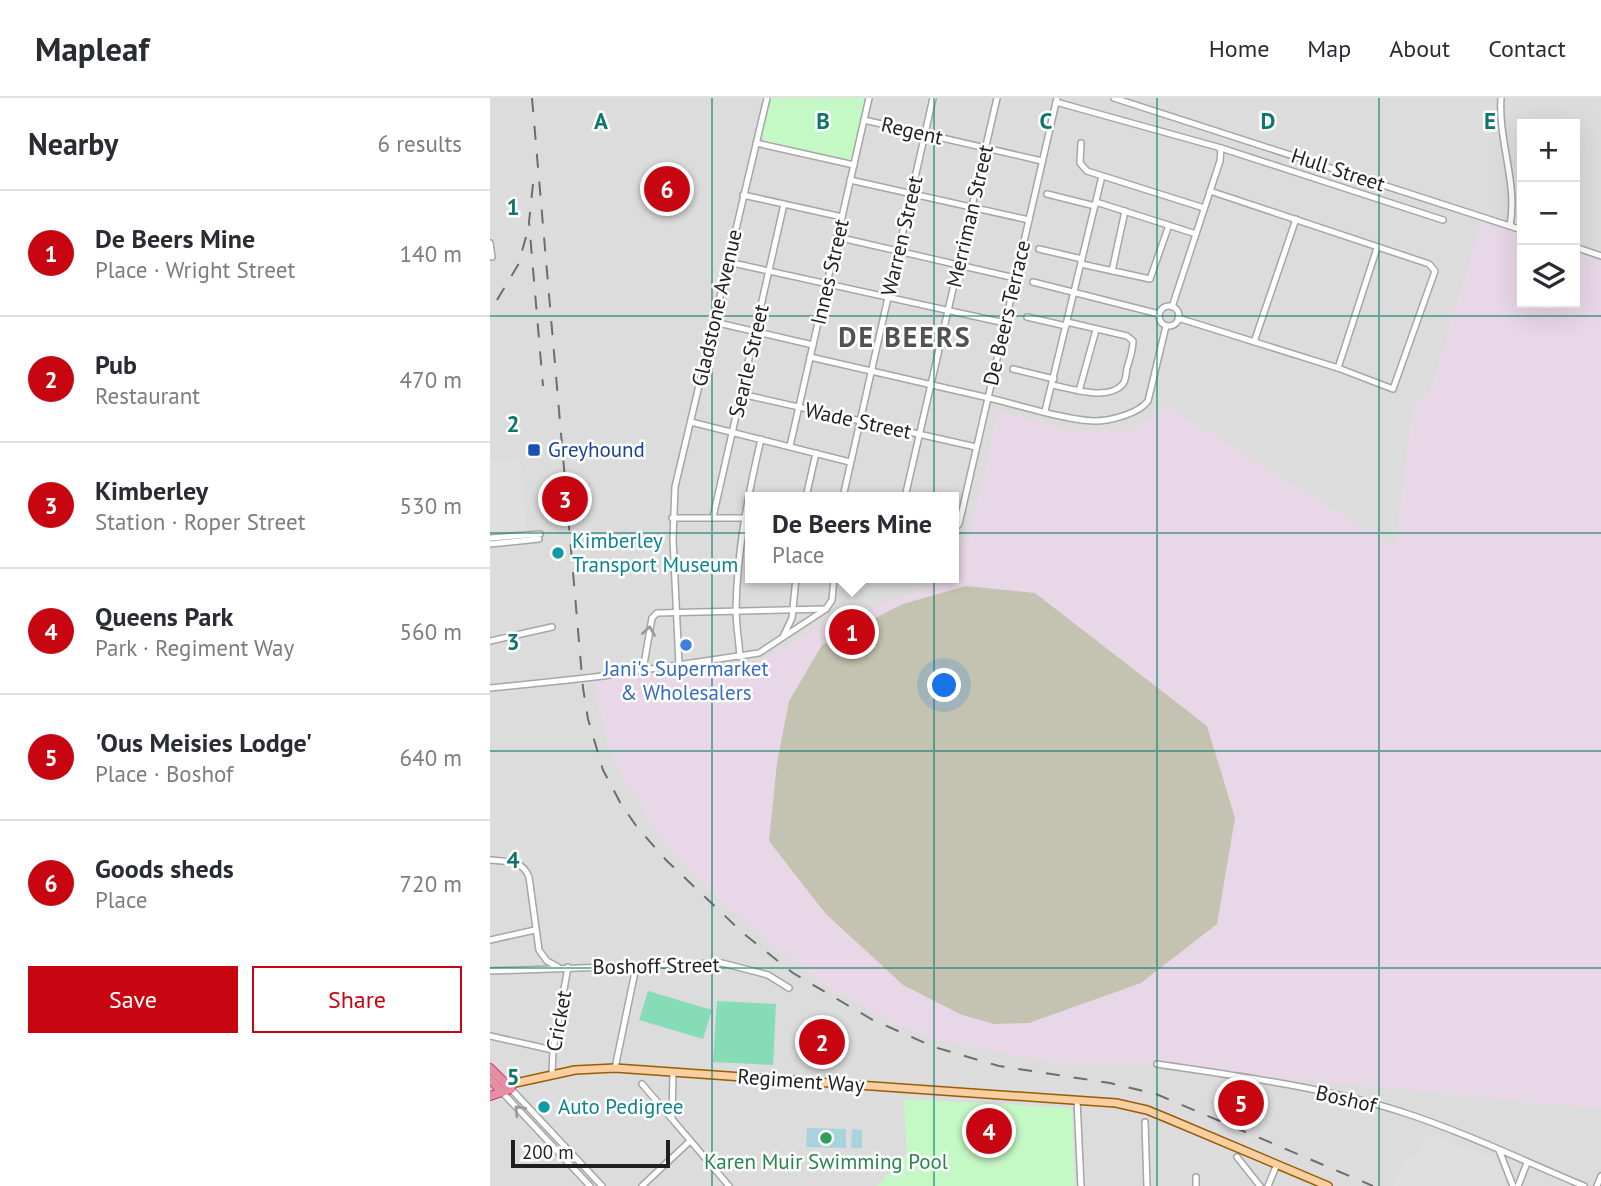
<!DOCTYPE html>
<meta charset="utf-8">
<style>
:root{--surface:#fff;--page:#f7f7f7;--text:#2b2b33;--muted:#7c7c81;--line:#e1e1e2;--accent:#c80611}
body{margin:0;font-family:"PT Sans",sans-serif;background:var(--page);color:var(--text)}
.controls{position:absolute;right:21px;top:21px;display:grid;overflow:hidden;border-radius:0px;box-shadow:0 7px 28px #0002}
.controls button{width:63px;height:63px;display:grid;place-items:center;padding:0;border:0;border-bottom:2px solid var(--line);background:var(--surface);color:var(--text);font:35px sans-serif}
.scale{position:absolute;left:21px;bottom:18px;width:159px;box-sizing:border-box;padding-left:7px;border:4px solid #1f1f1f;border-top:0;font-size:19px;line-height:24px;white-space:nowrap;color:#1f1f1f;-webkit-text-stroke:5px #fff;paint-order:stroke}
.you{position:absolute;left:455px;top:588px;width:24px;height:24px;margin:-18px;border:5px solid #fff;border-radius:50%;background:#1a73e8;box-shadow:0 0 0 10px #1a73e833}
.badge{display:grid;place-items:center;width:46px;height:46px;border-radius:50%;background:var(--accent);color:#fff;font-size:23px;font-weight:700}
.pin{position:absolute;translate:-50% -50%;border:4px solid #fff;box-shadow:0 2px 7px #0006}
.popup{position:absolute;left:255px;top:394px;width:214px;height:91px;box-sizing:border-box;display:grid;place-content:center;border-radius:0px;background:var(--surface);filter:drop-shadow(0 2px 5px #0005);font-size:23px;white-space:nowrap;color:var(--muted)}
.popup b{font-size:26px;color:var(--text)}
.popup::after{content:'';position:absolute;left:50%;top:100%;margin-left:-14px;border:14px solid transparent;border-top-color:var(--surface)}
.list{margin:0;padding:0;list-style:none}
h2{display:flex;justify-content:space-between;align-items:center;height:91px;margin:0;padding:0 28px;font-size:30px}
h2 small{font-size:23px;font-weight:400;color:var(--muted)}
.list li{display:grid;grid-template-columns:46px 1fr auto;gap:21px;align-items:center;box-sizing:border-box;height:126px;padding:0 28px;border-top:2px solid var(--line)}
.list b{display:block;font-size:26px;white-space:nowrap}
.list p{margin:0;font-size:23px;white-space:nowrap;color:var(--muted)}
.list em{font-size:23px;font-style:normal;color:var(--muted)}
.actions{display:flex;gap:14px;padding:21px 28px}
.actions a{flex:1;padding:16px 0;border:2px solid var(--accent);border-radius:0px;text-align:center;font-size:24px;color:var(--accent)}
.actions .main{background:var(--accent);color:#fff}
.icon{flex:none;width:38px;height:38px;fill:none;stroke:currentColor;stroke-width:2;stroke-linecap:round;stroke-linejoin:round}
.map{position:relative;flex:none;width:1111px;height:1088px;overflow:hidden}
header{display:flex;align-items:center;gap:42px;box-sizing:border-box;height:98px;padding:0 35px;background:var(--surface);border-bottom:2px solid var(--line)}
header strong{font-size:33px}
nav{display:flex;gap:38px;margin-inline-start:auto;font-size:24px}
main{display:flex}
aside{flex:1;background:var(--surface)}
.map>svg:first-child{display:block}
</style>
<header>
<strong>Mapleaf</strong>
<nav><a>Home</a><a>Map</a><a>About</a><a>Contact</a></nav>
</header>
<main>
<aside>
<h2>Nearby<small>6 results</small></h2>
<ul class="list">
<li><span class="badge">1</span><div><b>De Beers Mine</b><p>Place · Wright Street</p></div><em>140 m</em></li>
<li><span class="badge">2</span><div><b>Pub</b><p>Restaurant</p></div><em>470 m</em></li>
<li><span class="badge">3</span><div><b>Kimberley</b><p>Station · Roper Street</p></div><em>530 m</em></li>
<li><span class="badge">4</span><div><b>Queens Park</b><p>Park · Regiment Way</p></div><em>560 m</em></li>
<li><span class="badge">5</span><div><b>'Ous Meisies Lodge'</b><p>Place · Boshof</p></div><em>640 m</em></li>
<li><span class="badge">6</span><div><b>Goods sheds</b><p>Place</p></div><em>720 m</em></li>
</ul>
<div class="actions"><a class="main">Save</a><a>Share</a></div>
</aside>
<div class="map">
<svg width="1111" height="1088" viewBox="0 0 1111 1088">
<rect width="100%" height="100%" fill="#efebe5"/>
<path fill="#dddcdc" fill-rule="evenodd" d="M0 0H1111V1088H0ZM1032 26H1085V205H1032ZM260 399H464V480H260Z"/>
<path fill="#e8d7e6" d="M992 122 1032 136V205H1085V154L1111 163V1011L649 966 565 965 441 941 400 923 331 885 237 809 171 742 121 658 102 583 272 563 335 525 434 491 444 480H464V457L479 440 508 313 575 332H642L677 309 905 449 923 308 940 293Z"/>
<path fill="#c4c3b1" d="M476 488 545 495 717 628 745 720 727 826 651 885 539 925 504 926 472 917 413 887 335 815 279 743 287 665 299 603 332 547 413 506Z"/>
<g fill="#c4f8c5">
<path d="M281 0H376L361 62 356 63 274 44 272 35Z"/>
<path d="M414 1001 582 1010 585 1088H387L417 1056Z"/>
</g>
<g fill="#85dcb6">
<path d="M158 893 222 912 213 941 149 922Z"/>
<path d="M227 903 286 906 283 967 223 964Z"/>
</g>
<g fill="#dfdfdf">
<path d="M30 362 36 431 0 433V363Z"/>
<path d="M937 1036 1007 1062 1015 1088H903L914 1061 929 1058Z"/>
</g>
<g fill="#a7d3dc">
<path d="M317 1030 356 1031V1050L316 1049Z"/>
<path d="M362 1031 372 1032V1050H361Z"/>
</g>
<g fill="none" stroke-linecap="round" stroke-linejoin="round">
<g stroke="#a6a6a6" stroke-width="8">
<g id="minor">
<path d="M624 0 1032 132"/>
<path d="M1011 0C1008 43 1028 85 1020 128"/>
<path d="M566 4 731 50 730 63 682 209"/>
<path d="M374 22 552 63"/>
<path d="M266 45 364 67"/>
<path d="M591 45 590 65 597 73 714 110"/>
<path d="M731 50 953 122"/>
<path d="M360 82 539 122"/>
<path d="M557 96 605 108"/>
<path d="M253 97 352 119"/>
<path d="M606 104 706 136"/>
<path d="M347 139 525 180"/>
<path d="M0 145 2 159"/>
<path d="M1085 149 1111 158"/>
<path d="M549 151 592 161"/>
<path d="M238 164 515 225"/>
<path d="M591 166 660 181 679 127"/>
<path d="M622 173 635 113"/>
<path d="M543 184 669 216"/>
<circle cx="679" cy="218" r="10"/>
<path d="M537 219 576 228"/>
<path d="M688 220 848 270 903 291 945 173 939 166 720 93"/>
<path d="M224 224 323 247"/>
<path d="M764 244 806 121"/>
<path d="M320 259C380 273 439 286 499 300 529 307 575 322 604 323 620 323 648 316 658 303L676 228"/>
<path d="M848 270 887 150"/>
<path d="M523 271 564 281"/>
<path d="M562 287C580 290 618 304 633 286 636 282 636 275 637 270 640 261 643 252 643 243L637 238 577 224"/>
<path d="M589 293 606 232"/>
<path d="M251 296 486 349"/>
<path d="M555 313 612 78"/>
<path d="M201 324 360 364"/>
<path d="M300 348 379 0"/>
<path d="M316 399 326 355"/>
<path d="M353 399 443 0"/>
<path d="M415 399 507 0"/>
<path d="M223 419 294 106"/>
<path d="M182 420H260"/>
<path d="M464 431 469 426 567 0"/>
<path d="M0 440 50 436"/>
<path d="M0 446 49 441"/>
<path d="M293 539 302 520 306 480"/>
<path d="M0 543 62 529"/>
<path d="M250 559C249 543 246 527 246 511 247 453 258 397 271 341"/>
<path d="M189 567 183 441 185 389 277 0"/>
<path d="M153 572 162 520 167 515 336 511"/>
<path d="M113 578 269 555 336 511 342 502 344 480"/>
<path d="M0 590 78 582"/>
<path d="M0 762C16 764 32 761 39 779L49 852 57 863 68 869"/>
<path d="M0 842 45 832"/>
<path d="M0 873 232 865 278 877 299 890"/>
<path d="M0 938 63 952"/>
<path d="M667 966C748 978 833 989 912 1014 974 1034 1034 1063 1094 1088"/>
<path d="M125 970 146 869"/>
<path d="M183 974 182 1021 239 1088"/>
<path d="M62 976 63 952 78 869"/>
<path d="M152 986 182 1021"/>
<path d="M21 991 112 1088"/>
<path d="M12 994 100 1088"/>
<path d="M587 1002 591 1088"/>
<path d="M655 1024 657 1088"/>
<path d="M1009 1052 1023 1088"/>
<path d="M747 1059 770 1088"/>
<path d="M706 1079V1088"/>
<path d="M152 1088 200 1043"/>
<path d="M778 1088 787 1066"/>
<path d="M1028 1088 1037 1065"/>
<path d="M1107 1088 1111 1078"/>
</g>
</g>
<g stroke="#965d04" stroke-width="10">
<path id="major" d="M16 987 85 972 125 970 626 1005 657 1012 679 1021 838 1088"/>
</g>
<g stroke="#d62a6e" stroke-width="10">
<g id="highway">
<path d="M0 970 21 991"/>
<path d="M0 981 12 994"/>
<path d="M0 998 21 991"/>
</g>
</g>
<use href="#minor" stroke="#fff" stroke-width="5"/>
<use href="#major" stroke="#f9cea0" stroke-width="7"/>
<use href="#highway" stroke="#e48fa4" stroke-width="8"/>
<g stroke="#6d6d6d" stroke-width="2" stroke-dasharray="14 14" stroke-linecap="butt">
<path d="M42 0 93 590 98 621 113 672 131 706 147 729 176 762 253 835 303 875 381 921 444 949 509 968 620 985 666 996 883 1088"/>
<path d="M43 86 39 124 53 288"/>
<path d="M7 202 28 167 36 139"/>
</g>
<g stroke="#a6a6a6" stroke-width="8" stroke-linecap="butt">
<path id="minor-bridge" d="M78 582 113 578"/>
</g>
<use href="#minor-bridge" stroke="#fff" stroke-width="5"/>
</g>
<defs><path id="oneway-chevron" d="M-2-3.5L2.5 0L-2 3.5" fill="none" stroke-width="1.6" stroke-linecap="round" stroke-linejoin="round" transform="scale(1.75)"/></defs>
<g stroke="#9a9a9a">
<use href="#oneway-chevron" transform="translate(159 533) rotate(-81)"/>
<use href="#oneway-chevron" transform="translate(29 1012) rotate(-133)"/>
</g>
<path fill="none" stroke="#0f766e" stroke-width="2" stroke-opacity="0.55" d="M222 0V1088M444 0V1088M667 0V1088M889 0V1088M0 218H1111M0 435H1111M0 653H1111M0 870H1111"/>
<rect fill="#1a4fb4" stroke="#fff" stroke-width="2.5" x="37" y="345" width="14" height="14" rx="3.5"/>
<g fill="#0f9aa8" stroke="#fff" stroke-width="2.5">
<circle cx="68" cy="455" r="7"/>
<circle cx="54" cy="1009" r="7"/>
</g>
<circle fill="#3f7fe0" stroke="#fff" stroke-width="2.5" cx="196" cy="547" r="7"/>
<circle fill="#2e9e5b" stroke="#fff" stroke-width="2.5" cx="336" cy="1040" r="7"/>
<g text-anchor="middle" stroke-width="5" stroke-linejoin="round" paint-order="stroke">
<g font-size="21" fill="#1f1f1f" stroke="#fff">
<text transform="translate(422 33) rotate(13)" y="7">Regent</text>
<text transform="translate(848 72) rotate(18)" y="7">Hull Street</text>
<text transform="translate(480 118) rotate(-77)" y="7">Merriman Street</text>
<text transform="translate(412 138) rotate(-77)" y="7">Warren Street</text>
<text transform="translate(340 174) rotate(-77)" y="7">Innes Street</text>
<text transform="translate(227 210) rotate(-77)" y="7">Gladstone Avenue</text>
<text transform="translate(517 215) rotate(-77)" y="7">De Beers Terrace</text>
<text transform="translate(259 263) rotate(-77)" y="7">Searle Street</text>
<text transform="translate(368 323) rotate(12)" y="7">Wade Street</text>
<text transform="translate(166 868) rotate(-1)" y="7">Boshoff Street</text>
<text transform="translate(69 923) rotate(-80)" y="7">Cricket</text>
<text transform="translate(311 983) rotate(4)" y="7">Regiment Way</text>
<text transform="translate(856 1001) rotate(13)" y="7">Boshof</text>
</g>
<g font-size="21" fill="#164399" stroke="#fff" text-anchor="start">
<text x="58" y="359">Greyhound</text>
</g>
<g font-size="21" fill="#0d838f" stroke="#fff" text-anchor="start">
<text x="82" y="450">Kimberley<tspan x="82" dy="24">Transport Museum</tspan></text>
<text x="68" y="1016">Auto Pedigree</text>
</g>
<g font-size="21" fill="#366cbe" stroke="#fff">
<text x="196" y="578">Jani's Supermarket<tspan x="196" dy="24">&amp; Wholesalers</tspan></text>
</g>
<g font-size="21" fill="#27864d" stroke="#fff">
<text x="336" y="1071">Karen Muir Swimming Pool</text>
</g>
<g font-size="28" font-weight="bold" letter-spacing="2" fill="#525252" stroke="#fff">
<text x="415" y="249">DE BEERS</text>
</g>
</g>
<g font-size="23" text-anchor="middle" font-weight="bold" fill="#0f766e" stroke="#fff" stroke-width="5" stroke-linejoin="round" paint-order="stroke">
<text x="111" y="31">A</text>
<text x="333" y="31">B</text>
<text x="556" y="31">C</text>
<text x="778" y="31">D</text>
<text x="1000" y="31">E</text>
<text x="23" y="117">1</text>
<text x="23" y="334">2</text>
<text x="23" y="552">3</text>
<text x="23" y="770">4</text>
<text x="23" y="987">5</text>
</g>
</svg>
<div class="controls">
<button>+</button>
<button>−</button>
<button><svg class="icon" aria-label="layers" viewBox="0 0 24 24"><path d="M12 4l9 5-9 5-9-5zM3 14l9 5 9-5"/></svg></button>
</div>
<div class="scale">200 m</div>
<div class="you"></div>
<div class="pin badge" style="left:362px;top:534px">1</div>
<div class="popup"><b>De Beers Mine</b>Place</div>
<div class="pin badge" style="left:332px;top:944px">2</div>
<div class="pin badge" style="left:75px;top:401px">3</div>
<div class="pin badge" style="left:499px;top:1033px">4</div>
<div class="pin badge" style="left:751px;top:1005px">5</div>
<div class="pin badge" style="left:177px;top:91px">6</div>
</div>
</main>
